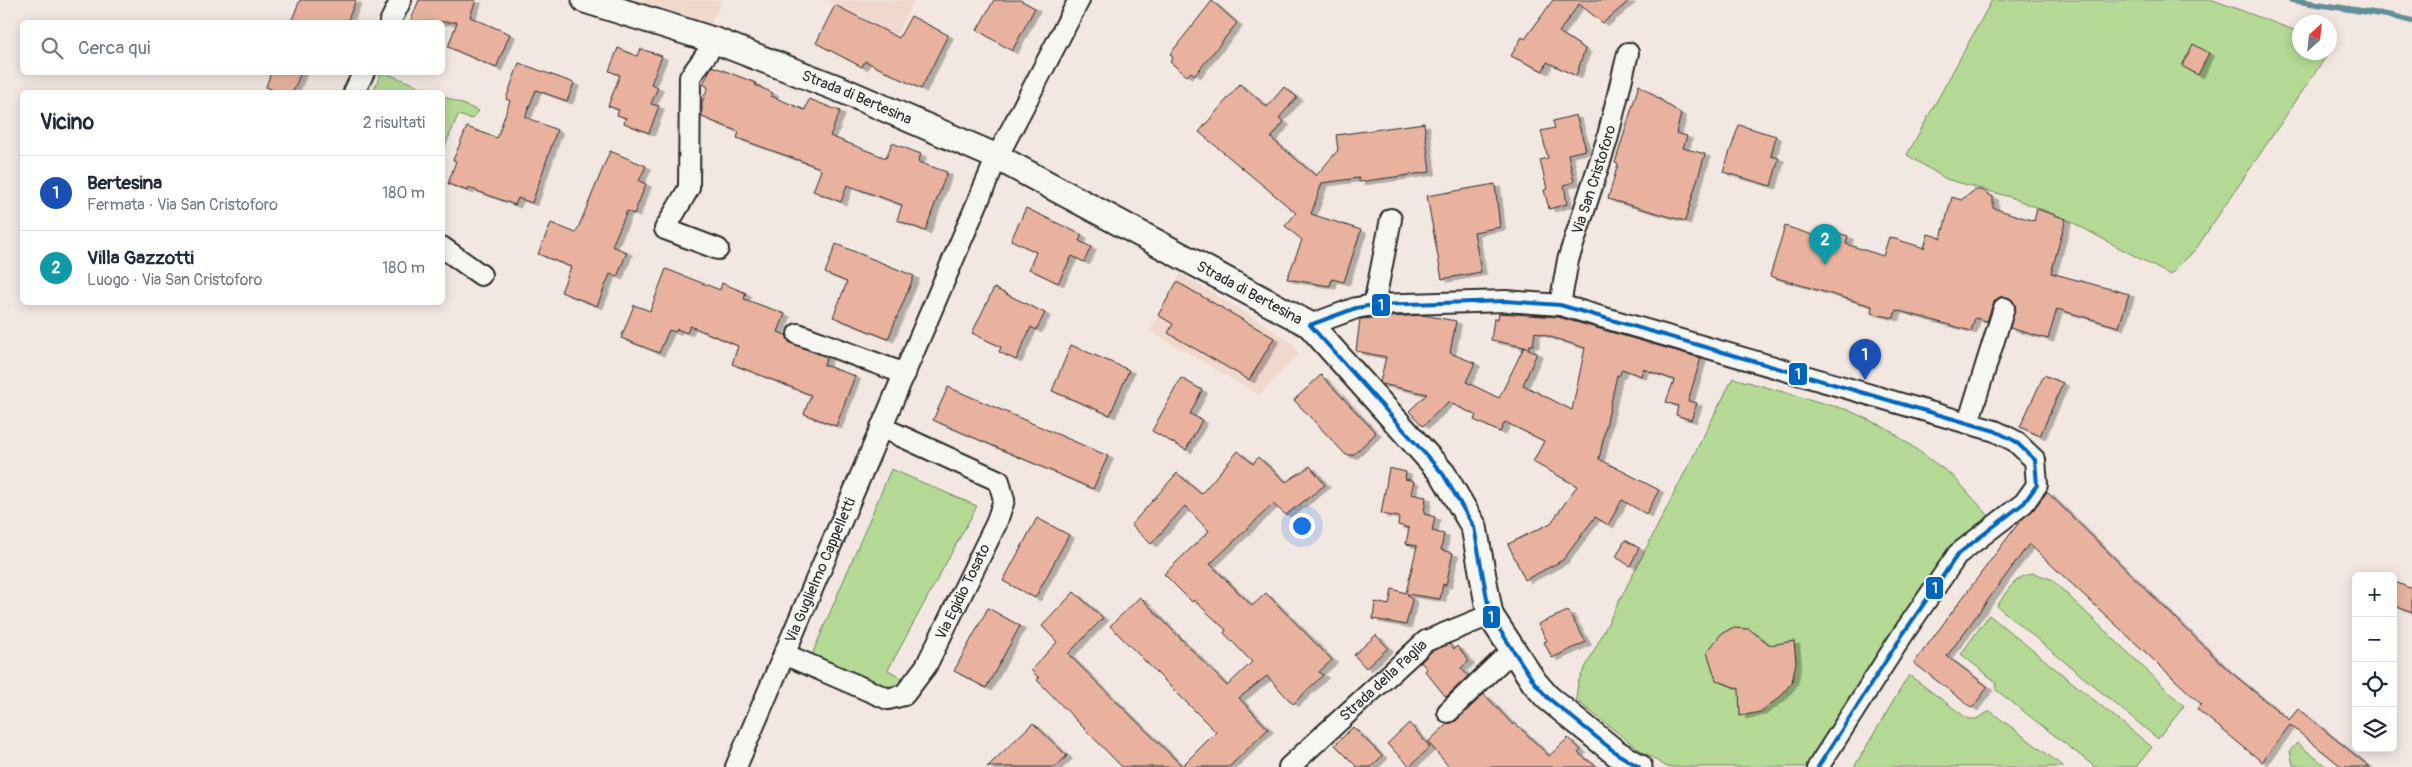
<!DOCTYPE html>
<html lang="it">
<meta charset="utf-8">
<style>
:root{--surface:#fff;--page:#f2f2f3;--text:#1f2937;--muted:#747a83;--line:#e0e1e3;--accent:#db2777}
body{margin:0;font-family:Pangolin,sans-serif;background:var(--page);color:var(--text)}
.controls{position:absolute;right:15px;bottom:15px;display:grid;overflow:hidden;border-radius:8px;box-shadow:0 2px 12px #0003}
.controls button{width:45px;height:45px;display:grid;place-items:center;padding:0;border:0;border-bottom:1px solid var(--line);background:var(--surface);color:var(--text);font:25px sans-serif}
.compass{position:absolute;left:2292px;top:15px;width:45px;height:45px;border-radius:50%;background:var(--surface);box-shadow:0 2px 12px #0003;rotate:27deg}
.you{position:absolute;left:1301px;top:525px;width:18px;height:18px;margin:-12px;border:4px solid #fff;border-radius:50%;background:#1a73e8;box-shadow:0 0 0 8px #1a73e833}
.badge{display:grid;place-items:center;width:32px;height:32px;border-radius:50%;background:var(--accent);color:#fff;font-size:16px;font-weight:700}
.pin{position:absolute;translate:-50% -41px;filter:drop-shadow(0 1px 2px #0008)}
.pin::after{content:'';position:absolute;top:26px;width:18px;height:15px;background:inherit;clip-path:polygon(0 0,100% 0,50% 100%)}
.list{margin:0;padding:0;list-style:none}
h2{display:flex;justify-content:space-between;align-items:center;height:65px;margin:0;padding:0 20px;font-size:21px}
h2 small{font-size:16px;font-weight:400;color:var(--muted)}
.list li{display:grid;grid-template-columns:32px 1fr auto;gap:15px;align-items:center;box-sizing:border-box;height:75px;padding:0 20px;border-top:1px solid var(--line)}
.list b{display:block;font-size:19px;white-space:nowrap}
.list p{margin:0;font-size:16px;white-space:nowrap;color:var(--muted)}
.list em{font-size:16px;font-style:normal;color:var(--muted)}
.icon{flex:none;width:28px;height:28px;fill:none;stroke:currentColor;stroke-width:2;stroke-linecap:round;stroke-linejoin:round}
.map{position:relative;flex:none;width:2412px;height:767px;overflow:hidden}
.search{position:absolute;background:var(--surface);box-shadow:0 2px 12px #0003;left:20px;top:20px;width:425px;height:55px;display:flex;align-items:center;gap:12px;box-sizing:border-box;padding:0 18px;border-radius:8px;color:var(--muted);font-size:19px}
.panel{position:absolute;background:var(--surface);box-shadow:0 2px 12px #0003;left:20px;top:90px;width:425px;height:215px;border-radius:8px}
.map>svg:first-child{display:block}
</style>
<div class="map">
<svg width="2412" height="767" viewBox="0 0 2412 767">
<defs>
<filter id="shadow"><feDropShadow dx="5.5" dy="3" stdDeviation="0" flood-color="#0004"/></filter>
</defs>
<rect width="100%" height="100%" fill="#f3e8e1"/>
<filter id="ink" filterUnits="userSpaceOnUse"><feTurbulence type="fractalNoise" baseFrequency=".02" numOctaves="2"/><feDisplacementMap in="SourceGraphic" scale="10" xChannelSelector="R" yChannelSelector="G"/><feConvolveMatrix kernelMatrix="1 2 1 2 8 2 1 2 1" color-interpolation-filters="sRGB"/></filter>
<g filter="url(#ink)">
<g fill="#f0d8cd">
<path d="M634 0H724L710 24Z"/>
<path d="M827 0H914L896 36Z"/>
<path d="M1181 274 1276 331 1291 342 1299 354 1259 395 1150 331Z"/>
</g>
<g fill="#b4da95" stroke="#708260">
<path d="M1992 0H2213L2299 32 2300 52H2329L2195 250 2170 275 2066 219 2010 197 1946 179 1907 155Z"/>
<path d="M381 73H385L434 92H373Z"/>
<path d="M443 96 479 111 472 119 458 115 443 151Z"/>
<path d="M1733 378 1848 410 1888 429 1953 476 1989 516V528L1825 767H1667L1637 748 1576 700 1578 682Z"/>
<path d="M891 469 977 506 888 670 906 680 898 688 890 691 811 657Z"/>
<path d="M2033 573 2051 579 2184 706 2158 739 1997 606C2007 591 2014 577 2033 573Z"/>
<path d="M1989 615 2152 747 2136 767H2095L1996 690V682L1961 654Z"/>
<path d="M1909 675 1968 719H1976L1990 711 2064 767H1854Z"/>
<path d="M2297 743 2327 767 2293 765 2290 751Z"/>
</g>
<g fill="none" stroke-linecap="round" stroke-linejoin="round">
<path stroke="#608f99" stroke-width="6" d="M2292 0 2393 16 2412 21"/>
</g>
<g fill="#e9b29e" stroke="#2b2b2b" filter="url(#shadow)">
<path d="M300 0H356L347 22H291Z"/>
<path d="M419 0H476L470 17 510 34 496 68 448 47 457 22H410Z"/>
<path d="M994 0H1020L1035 8 1012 51 977 30Z"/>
<path d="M1553 0H1630L1603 23 1579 4 1559 32 1585 49 1576 76 1547 62 1543 71 1511 56 1522 37 1525 39Z"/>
<path d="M1212 1 1237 23 1195 75 1191 72 1187 76 1170 62 1173 57 1170 54Z"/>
<path d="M835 5 899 38 911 16 948 35 921 89 865 61 862 67 816 43Z"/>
<path d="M2193 44 2209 53 2198 75 2182 66Z"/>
<path d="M618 48 637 56 641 49 662 56 651 84 658 87 651 104 659 106 649 133 624 123 626 118 617 115 619 110 608 106 620 75 609 71Z"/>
<path d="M519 63 574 83 567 101 536 90 525 117 557 130 532 203 518 198 515 205 469 188 468 191 448 184 456 161 453 160 467 127 497 138 510 101 506 99Z"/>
<path d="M712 66 756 83 755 85 773 93 771 96 805 110 809 99 840 111 830 136 886 158 892 143 921 154 918 162 947 172 925 231 897 220 902 205 847 185 841 202 813 191 821 170 818 167 737 138 739 132 702 117V102L708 87 703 84Z"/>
<path d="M271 72H301L293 92H278L266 87Z"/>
<path d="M1240 84 1267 107 1284 87 1297 97 1279 118 1284 122 1271 138 1316 176 1338 150 1336 135 1424 123 1430 172 1359 182V178L1322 183 1311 214 1361 230 1344 282 1332 279 1330 286 1287 279 1302 240 1285 226 1296 213 1199 132Z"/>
<path d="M1639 85 1681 114 1676 133 1687 136 1683 148 1705 154 1685 221 1608 199 1618 164 1615 163Z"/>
<path d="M1576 115 1586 150 1568 154 1574 182 1564 185 1567 204 1549 209 1544 190 1547 189 1540 160 1548 158 1541 131 1555 128 1553 121Z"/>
<path d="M1739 125 1776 136 1771 156 1779 158 1771 186 1723 172Z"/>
<path d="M610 151 646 166 639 181 646 184 634 214 627 211 612 246 627 252 617 277 610 274 597 306 561 292 571 267 538 254 551 223 576 233Z"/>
<path d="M1495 184 1500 227 1474 232 1481 272 1442 279 1427 196Z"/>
<path d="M1975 190H1982L1993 197V208L2034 221 2037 209 2066 219 2051 273 2129 294 2119 327 2057 309 2048 339 2010 328 2015 305 2012 300 2002 296 1993 304 1987 321 1975 318 1971 331 1896 310 1894 318 1871 313 1872 306 1770 276 1785 226 1822 238 1825 229 1848 236 1846 244 1883 256 1889 237 1924 248 1928 234 1941 238 1952 197 1961 200Z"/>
<path d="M1026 208 1082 235 1079 241 1091 247 1084 262 1072 256 1058 283 1029 269 1036 252 1011 240Z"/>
<path d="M836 244 914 276 888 339 833 317 847 282 825 273Z"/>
<path d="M666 269 720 290 722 283 746 293 744 299 785 314 778 332 786 335 789 342 827 357 824 365 855 376 836 426 804 414 811 395 732 364 738 346 722 339 690 326 687 333 677 329 675 332 669 330 659 353 621 338 634 305 650 311Z"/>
<path d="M1177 282 1274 338 1249 380 1168 333 1173 324 1158 315Z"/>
<path d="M994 288 1045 313 1036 330 1031 327 1016 360 999 352 1001 347 972 333Z"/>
<path d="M1499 313 1558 317 1701 358 1688 401 1697 403 1691 420 1676 415 1678 406 1666 402 1674 380 1643 369 1641 376 1622 369 1619 376 1617 375 1599 459 1659 490 1646 514 1622 500 1608 525 1595 517 1563 560 1525 580 1508 544 1551 523 1577 486 1533 462 1544 441 1505 422 1500 432 1474 420 1476 415 1448 402 1423 426 1409 411 1427 394 1382 384 1380 382 1386 357 1356 351 1360 319 1423 315 1456 321 1450 353 1475 363 1466 382 1499 398 1524 347 1537 353 1523 385 1572 410 1585 348 1535 332 1533 345H1529V348L1491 340 1494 319H1498Z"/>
<path d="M1071 345 1129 370 1110 415 1052 391Z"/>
<path d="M1321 375 1376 433 1353 455H1346L1294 400Z"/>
<path d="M2044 375 2063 383 2040 436 2020 427Z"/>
<path d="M1181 378 1202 390 1190 414 1202 420 1186 450 1152 431Z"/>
<path d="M948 387 1108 456 1093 489 933 420Z"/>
<path d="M1238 451 1253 464 1258 457 1286 482 1310 466 1325 485 1286 515 1273 504 1210 564 1252 606 1266 593 1332 660 1319 672 1323 675 1293 704 1267 676 1239 698 1268 729 1229 767H1122L1037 680 1039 678 1031 670 1057 642 1042 626 1074 592 1103 618 1068 654 1182 766 1216 732 1110 626 1140 597 1227 686 1252 662 1224 633 1226 630 1194 600 1192 602 1164 574 1209 531 1185 506 1151 544 1131 525 1177 473 1201 494Z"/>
<path d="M1389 468 1406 472 1405 479 1414 481 1411 494 1426 497 1424 514 1435 517 1432 531 1444 534 1441 550 1453 553 1446 585 1443 584 1440 599 1407 594 1412 600 1406 625 1373 619 1375 602 1389 605 1392 589 1406 593 1417 546 1406 544 1409 528 1398 525 1399 517 1381 514Z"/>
<path d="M2047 492 2228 670 2289 720 2298 709 2370 767H2342L2290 725 2262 762 2197 709 2201 704 2029 544 1947 656 1988 687 1972 708 1914 663 2020 521 2033 510Z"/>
<path d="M1037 518 1069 535 1035 598 1003 581Z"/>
<path d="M1625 540 1639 548 1630 566 1616 557Z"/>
<path d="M2393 581 2412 589V613L2393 605Z"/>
<path d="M988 608 1020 626 986 688 954 671Z"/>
<path d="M1568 611 1586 642 1552 658 1544 642 1547 641 1538 624Z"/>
<path d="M1732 628 1749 629 1770 645 1794 641 1796 662 1792 682 1780 697 1760 712 1740 716 1739 689 1716 680 1707 652 1721 634Z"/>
<path d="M1376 635 1388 648 1366 668 1354 655Z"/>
<path d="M1450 644 1454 649 1457 646 1469 661 1461 668 1468 676 1446 697 1425 671 1427 669 1421 662 1432 651Z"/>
<path d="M1484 694 1513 725 1515 723 1549 756 1568 738 1581 750 1578 753 1597 767H1449L1428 742 1447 724 1456 721Z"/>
<path d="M1033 723 1067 756 1055 767H987Z"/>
<path d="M1409 723 1430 747 1410 766 1387 744Z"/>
<path d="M1353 727 1382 756 1371 767H1357L1335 745Z"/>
</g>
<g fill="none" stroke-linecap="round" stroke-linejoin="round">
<g stroke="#2b2b2b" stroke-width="24">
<g id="minor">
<path d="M390 22 401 0"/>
<path d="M716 41 690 77 689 188 665 229 718 249"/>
<path d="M354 92 364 72"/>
<path d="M442 247 481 275"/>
<path d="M1374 305 1391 219"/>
<path id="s1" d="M1560 305 1568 260 1607 140 1628 53"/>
<path d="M1310 325 1356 308 1374 305 1506 301 1560 305 1995 431 2015 441 2035 460 2037 485 2024 503 1958 554 1903 634 1818 767"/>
<path d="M798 334 905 374"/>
<path d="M1968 423 2004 308"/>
<path id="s2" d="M784 654 888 699 904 695 926 666 996 524 1004 500 999 481 881 427"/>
<path d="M1448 712 1502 660 1516 655"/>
<path id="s3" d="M736 767 997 157 1079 0"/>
<path id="s4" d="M1289 767 1426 641 1490 615"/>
</g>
</g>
<g stroke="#2b2b2b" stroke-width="29">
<g id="tertiary">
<path id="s5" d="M585 0 716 41 842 90 997 157 1310 325 1443 474 1474 527 1490 615 1534 682 1547 697 1616 753 1639 767"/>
</g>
</g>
<use href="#minor" stroke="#f6f6f2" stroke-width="20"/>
<use href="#tertiary" stroke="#f6f6f2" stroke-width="25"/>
<g stroke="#f6f6f2" stroke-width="8">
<path id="bus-1" d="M1639 767 1616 753 1547 697 1534 682 1490 615 1474 527 1443 474 1310 325 1356 308 1374 305 1506 301 1560 305 1995 431 2015 441 2035 460 2037 485 2024 503 1958 554 1903 634 1818 767"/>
</g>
<use href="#bus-1" stroke="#0065bd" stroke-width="4"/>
</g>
</g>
<g text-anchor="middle" stroke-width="5" stroke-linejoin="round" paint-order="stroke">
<g font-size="15" fill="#2b2b2b" stroke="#f6f6f2">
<text dy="5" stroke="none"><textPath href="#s5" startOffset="289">Strada di Bertesina</textPath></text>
<text dy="5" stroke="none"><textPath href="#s1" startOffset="130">Via San Cristoforo</textPath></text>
<text dy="5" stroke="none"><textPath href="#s5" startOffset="728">Strada di Bertesina</textPath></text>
<text dy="5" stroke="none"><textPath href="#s3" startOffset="214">Via Guglielmo Cappelletti</textPath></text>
<text dy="5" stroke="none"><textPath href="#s2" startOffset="249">Via Egidio Tosato</textPath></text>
<text dy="5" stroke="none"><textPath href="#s4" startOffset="128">Strada della Paglia</textPath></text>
</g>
</g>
<g stroke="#f6f6f2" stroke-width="2">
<rect x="1371" y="293" width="20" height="24" rx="5" fill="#0065bd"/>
<rect x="1788" y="362" width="20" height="24" rx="5" fill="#0065bd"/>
<rect x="1925" y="576" width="19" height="24" rx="5" fill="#0065bd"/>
<rect x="1482" y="605" width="19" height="24" rx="5" fill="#0065bd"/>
</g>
<g font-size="14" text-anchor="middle" font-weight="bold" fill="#fff">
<text x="1381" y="310">1</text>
<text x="1798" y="379">1</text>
<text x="1935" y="593">1</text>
<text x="1491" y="622">1</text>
</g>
</svg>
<div class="controls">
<button>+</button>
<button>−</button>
<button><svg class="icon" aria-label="locate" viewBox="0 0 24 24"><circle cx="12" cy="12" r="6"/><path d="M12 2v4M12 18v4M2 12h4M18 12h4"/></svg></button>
<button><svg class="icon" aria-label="layers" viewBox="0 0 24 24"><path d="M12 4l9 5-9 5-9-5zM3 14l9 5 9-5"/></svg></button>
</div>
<svg class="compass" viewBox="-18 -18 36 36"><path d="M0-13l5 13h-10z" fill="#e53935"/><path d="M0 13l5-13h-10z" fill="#747a83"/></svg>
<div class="you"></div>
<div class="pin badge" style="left:1865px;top:380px;background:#1a4fb4">1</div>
<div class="pin badge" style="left:1825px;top:265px;background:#0f9aa8">2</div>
<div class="search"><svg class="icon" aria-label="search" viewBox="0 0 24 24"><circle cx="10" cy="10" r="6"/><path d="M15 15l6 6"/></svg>Cerca qui</div>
<section class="panel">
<h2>Vicino<small>2 risultati</small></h2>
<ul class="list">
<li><span class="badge" style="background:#1a4fb4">1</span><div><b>Bertesina</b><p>Fermata · Via San Cristoforo</p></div><em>180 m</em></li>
<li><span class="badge" style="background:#0f9aa8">2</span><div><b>Villa Gazzotti</b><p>Luogo · Via San Cristoforo</p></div><em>180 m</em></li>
</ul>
</section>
</div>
